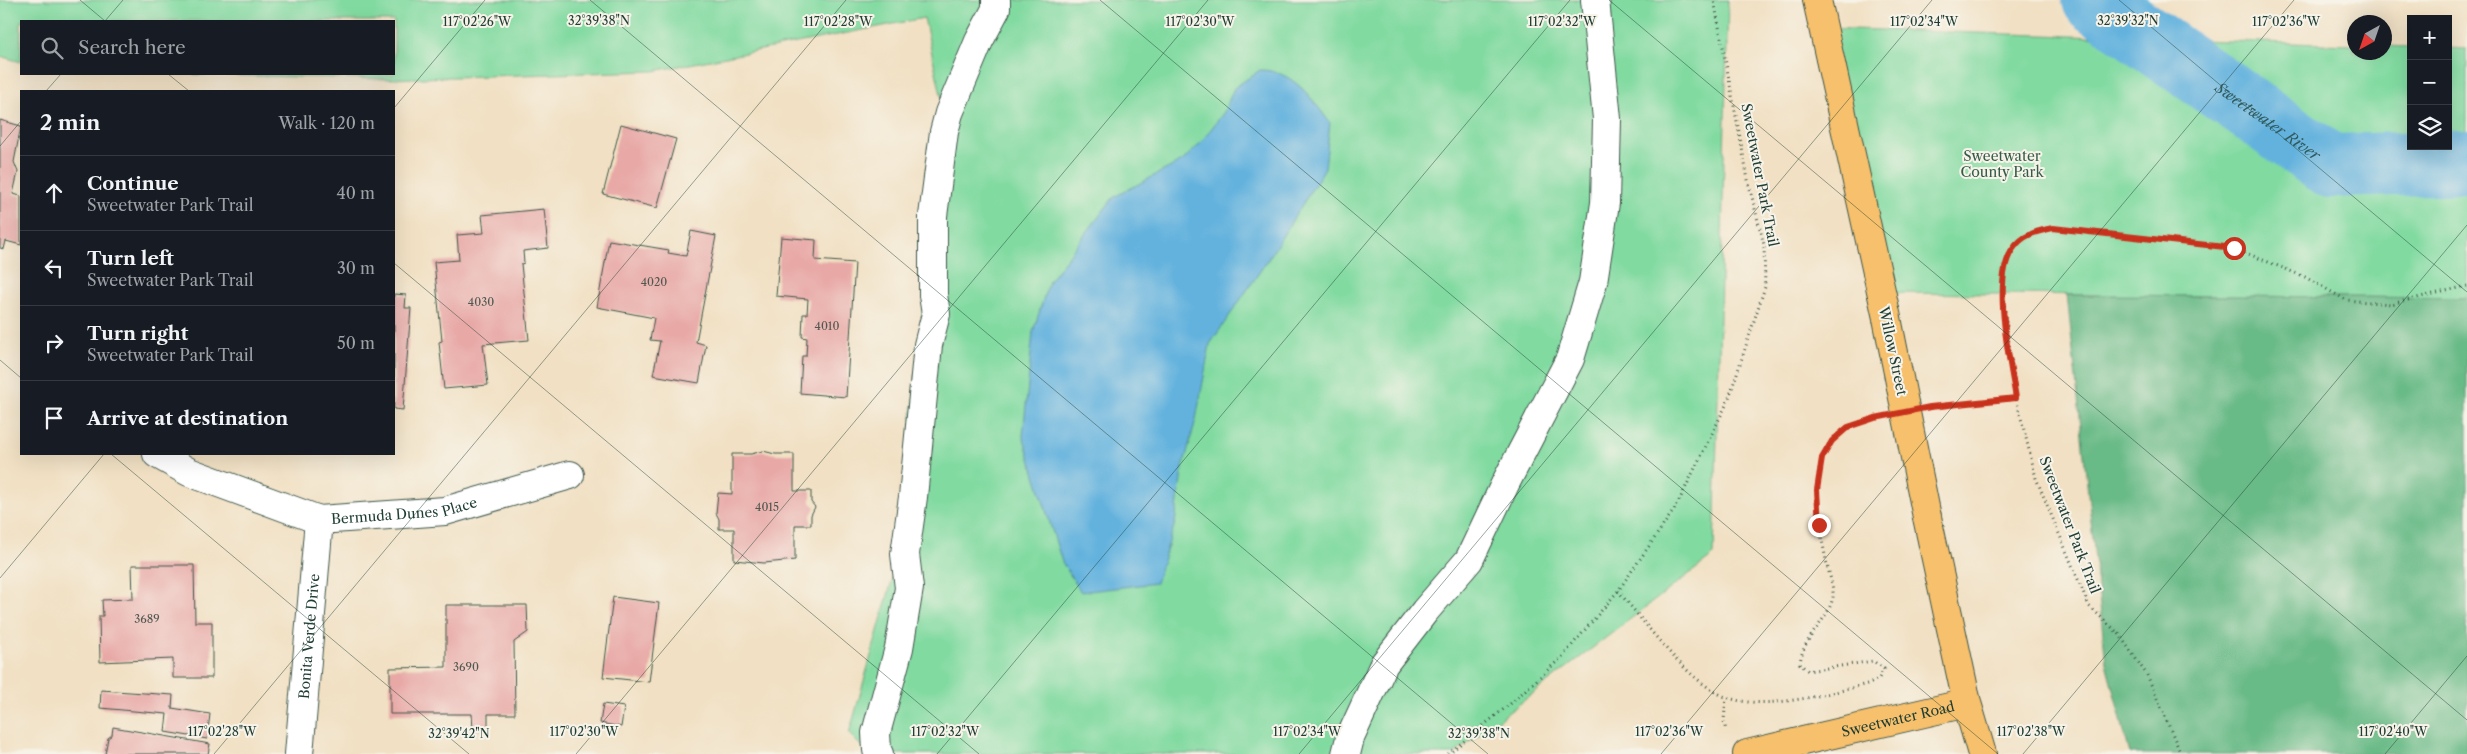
<!DOCTYPE html>
<meta charset="utf-8">
<style>
:root{--surface:#171b24;--page:#20242c;--text:#f1f3f6;--muted:#9ea1a6;--line:#363941}
body{margin:0;font-family:"Libre Caslon Text",serif;background:var(--page);color:var(--text)}
.controls{position:absolute;right:15px;top:15px;display:grid;overflow:hidden;border-radius:0px;box-shadow:0 5px 20px #0002}
.controls button{width:45px;height:45px;display:grid;place-items:center;padding:0;border:0;border-bottom:1px solid var(--line);background:var(--surface);color:var(--text);font:25px sans-serif}
.compass{position:absolute;left:2347px;top:15px;width:45px;height:45px;border-radius:50%;background:var(--surface);box-shadow:0 5px 20px #0002;rotate:220deg}
.stop{position:absolute;width:15px;height:15px;margin:-11px;border:4px solid #c8321e;border-radius:50%;background:#fff}
.stop.end{background:#c8321e;border-color:#fff;box-shadow:0 1px 5px #0008}
.list{margin:0;padding:0;list-style:none}
h2{display:flex;justify-content:space-between;align-items:center;height:65px;margin:0;padding:0 20px;font-size:21px}
h2 small{font-size:16px;font-weight:400;color:var(--muted)}
.list li{display:grid;grid-template-columns:32px 1fr auto;gap:15px;align-items:center;box-sizing:border-box;height:75px;padding:0 20px;border-top:1px solid var(--line)}
.list b{display:block;font-size:19px;white-space:nowrap}
.list p{margin:0;font-size:16px;white-space:nowrap;color:var(--muted)}
.list em{font-size:16px;font-style:normal;color:var(--muted)}
.icon{flex:none;width:28px;height:28px;fill:none;stroke:currentColor;stroke-width:2;stroke-linecap:round;stroke-linejoin:round}
.map{position:relative;flex:none;width:2467px;height:754px;overflow:hidden}
.search{position:absolute;background:var(--surface);box-shadow:0 5px 20px #0002;left:20px;top:20px;width:375px;height:55px;display:flex;align-items:center;gap:12px;box-sizing:border-box;padding:0 18px;border-radius:0px;color:var(--muted);font-size:19px}
.panel{position:absolute;background:var(--surface);box-shadow:0 5px 20px #0002;left:20px;top:90px;width:375px;height:365px;border-radius:0px}
.map>svg:first-child{display:block}
</style>
<div class="map">
<svg width="2467" height="754" viewBox="0 0 2467 754">
<rect width="100%" height="100%" fill="#f7f3e8"/>
<filter id="ink" filterUnits="userSpaceOnUse"><feTurbulence type="fractalNoise" baseFrequency=".02" numOctaves="2"/><feDisplacementMap in="SourceGraphic" scale="10" xChannelSelector="R" yChannelSelector="G"/><feConvolveMatrix kernelMatrix="1 2 1 2 8 2 1 2 1" color-interpolation-filters="sRGB"/></filter>
<filter id="wash" filterUnits="userSpaceOnUse"><feTurbulence type="fractalNoise" baseFrequency=".0096" numOctaves="4" result="noise"/><feDisplacementMap in="SourceGraphic" scale="20" xChannelSelector="R" yChannelSelector="G"/><feGaussianBlur stdDeviation="1.12" result="paint"/><feColorMatrix in="noise" values="0 0 0 0 0 0 0 0 0 0 0 0 0 0 0 0 0 1.4 0 .05"/><feComposite in="paint" operator="in"/></filter>
<g filter="url(#wash)">
<rect width="100%" height="100%" fill="#f1e0c3"/>
<g fill="#81daa0" stroke="#508c6a">
<path d="M0 0H1728L1714 555 1454 754H869L849 734 897 563 944 108 924 18 654 71 387 79 172 74H394V21H21V62L0 56Z"/>
<path d="M1820 28 2354 45V52H2384L2385 46 2411 47V146H2448V48L2467 49V298L1880 293Z"/>
</g>
<path fill="#68ba86" stroke="#447c5d" d="M2067 295 2467 298V754H2130L2106 663Z"/>
<path fill="#64b2de" stroke="#427889" d="M1260 70C1294 70 1312 99 1330 123L1325 168 1267 261 1210 344 1196 419 1182 471 1175 523 1156 583 1081 592 1062 562 1023 436 1033 332 1049 281 1114 197 1182 161 1198 146 1224 112 1234 88Z"/>
<g fill="none" stroke-linecap="round" stroke-linejoin="round">
<path stroke="#64b2de" stroke-width="64" id="s1" d="M2094 0 2331 166 2467 162"/>
</g>
<g id="blocks">
<g fill="#e8a8a6">
<path d="M0 120 21 126 14 162 18 172 13 194 21 196V245L6 241 4 249 0 248Z"/>
<path d="M621 124 676 139 657 208 603 194Z"/>
<path d="M544 209 548 248 523 251 524 263 521 264 529 340 483 344 488 385 444 389 439 342 442 341 434 262 459 260 457 235 484 233 482 215Z"/>
<path d="M691 231 716 236 696 342 706 345 699 383 653 375 660 341 650 340 654 318 597 307 609 240 669 250 668 253 686 256Z"/>
<path d="M781 237 816 240 815 260 855 263 846 397 800 393 802 356H806L807 338 802 337 803 314H807L808 299 776 296Z"/>
<path d="M394 294 406 295 405 308H411L403 410 394 409Z"/>
<path d="M763 451 775 454H794V491H811V502L815 507 811 515V525H795V560L764 563 734 560V529H719V519L716 513 718 493 732 494V454H751Z"/>
<path d="M132 565H194L195 622H212V678H173V659L100 662 99 616H103L102 600 133 599Z"/>
<path d="M613 597 659 603 649 682 603 677Z"/>
<path d="M446 605H527L528 632 514 642 515 714H488V730H473L472 714H390V668L446 667Z"/>
<path d="M101 690 173 695 172 708 210 714 207 739 165 732 167 714 100 708Z"/>
<path d="M603 704 624 707 621 727 600 723Z"/>
<path d="M113 727 210 744 208 754H105L108 738 112 735Z"/>
</g>
</g>
</g>
<g filter="url(#ink)">
<use href="#blocks" fill-opacity="0" stroke="#3e5549" stroke-width="1"/>
<g fill="none" stroke-linecap="round" stroke-linejoin="round">
<g stroke="#3e5549" stroke-width="30">
<g id="minor">
<path id="s2" d="M157 454 189 472 319 520 445 511 570 475"/>
<path id="s3" d="M299 754 319 520"/>
<path d="M879 754 877 750 876 733 899 648 909 588 905 554 913 497 928 345 936 314 933 295V216L944 132 949 113 979 41 996 9V0"/>
<path d="M1346 754 1350 738 1384 664 1425 611 1469 560 1506 482 1570 359 1593 282 1605 203 1607 119 1595 0"/>
</g>
</g>
<g stroke="#3e5549" stroke-width="30">
<g id="major">
<path d="M1817 0 1887 318"/>
<path d="M1927 517 1967 703 1982 754"/>
<path id="s4" d="M1747 754 1967 703"/>
</g>
</g>
<g stroke="#3e5549" stroke-width="3" stroke-dasharray="1 4" stroke-linecap="butt">
<path d="M1937 407 2016 398"/>
<path d="M1618 591C1646 623 1687 682 1726 697 1764 712 1832 693 1871 683L1879 678 1884 669 1873 661 1808 671 1800 664C1802 637 1828 622 1833 597 1834 586 1828 571 1826 560 1818 521 1804 449 1849 427 1856 423 1866 421 1874 418"/>
<path d="M1726 697 1724 721 1726 731"/>
<path d="M1448 754 1510 704 1562 657 1618 591 1676 507 1728 401 1765 287 1764 245 1749 185 1714 0"/>
<path d="M2181 754 2147 675 2119 634 2089 606 2036 478 2016 398 2002 289 2006 265 2012 249 2023 238 2035 231 2053 228 2234 248 2305 277 2346 300 2391 304 2467 286"/>
</g>
<use href="#minor" stroke="#fff" stroke-width="28"/>
<use href="#major" stroke="#f7c06c" stroke-width="28"/>
<g stroke="#3e5549" stroke-width="30" stroke-linecap="butt">
<path id="major-bridge" d="M1887 318 1927 517"/>
</g>
<use href="#major-bridge" stroke="#f7c06c" stroke-width="28"/>
</g>
</g>
<g fill="none" stroke-linecap="round" stroke-linejoin="round" filter="url(#ink)">
<path stroke="#c8321e" stroke-width="6" d="M1819 525 1817 490 1822 458 1832 441 1848 427 1875 418 1930 407 2016 398C2010 362 1991 278 2013 249 2022 235 2037 231 2053 228L2234 248"/>
</g>
<path fill="none" stroke="#1f3d34" stroke-width="1" stroke-opacity="0.45" d="M80 0 105 21M590 0 1488 754M1100 0 1998 754M1609 0 2467 720M2119 0 2467 292M105 21 123 0M168 74 189 91M46 91 61 74M394 108 485 0M0 146 21 121M394 263 979 754M0 360 21 378M111 454 469 754M0 578 104 454M214 754 846 0M576 754 1208 0M937 754 1570 0M1299 754 1932 0M1661 754 2294 0M2023 754 2467 225M2385 754 2467 656"/>
<g text-anchor="middle" stroke-width="4" stroke-linejoin="round" paint-order="stroke">
<g font-size="11" fill="#515850">
<text x="654" y="286">4020</text>
<text x="481" y="306">4030</text>
<text x="827" y="330">4010</text>
<text x="767" y="511">4015</text>
<text x="147" y="623">3689</text>
<text x="466" y="671">3690</text>
</g>
<g font-size="14" fill="#335c4a" stroke="#f7f3e8">
<text x="2002" y="161">Sweetwater<tspan x="2002" dy="16">County Park</tspan></text>
</g>
<g font-size="14" fill="#1f3d34" stroke="#f7f3e8">
<text transform="translate(1760 175) rotate(79)" y="5">Sweetwater Park Trail</text>
<text transform="translate(1893 351) rotate(78)" y="5">Willow Street</text>
<text dy="5" stroke="none"><textPath href="#s2" startOffset="261">Bermuda Dunes Place</textPath></text>
<text transform="translate(2070 525) rotate(69)" y="5">Sweetwater Park Trail</text>
<text dy="5" stroke="none"><textPath href="#s3" startOffset="118">Bonita Verde Drive</textPath></text>
<text dy="5" stroke="none"><textPath href="#s4" startOffset="155">Sweetwater Road</textPath></text>
</g>
<g font-size="15" font-style="italic" fill="#305a5e" stroke="#f7f3e8">
<text dy="5" stroke="none"><textPath href="#s1" startOffset="212">Sweetwater River</textPath></text>
</g>
</g>
<g font-size="12" text-anchor="middle" fill="#1f3d34" stroke="#f7f3e8" stroke-width="4" stroke-linejoin="round" paint-order="stroke">
<text x="599" y="25">32°39'38"N</text>
<text x="2128" y="25">32°39'32"N</text>
<text x="477" y="26">117°02'26"W</text>
<text x="838" y="26">117°02'28"W</text>
<text x="1200" y="26">117°02'30"W</text>
<text x="1562" y="26">117°02'32"W</text>
<text x="1924" y="26">117°02'34"W</text>
<text x="2286" y="26">117°02'36"W</text>
<text x="222" y="736">117°02'28"W</text>
<text x="584" y="736">117°02'30"W</text>
<text x="945" y="736">117°02'32"W</text>
<text x="1307" y="736">117°02'34"W</text>
<text x="1669" y="736">117°02'36"W</text>
<text x="2031" y="736">117°02'38"W</text>
<text x="2393" y="736">117°02'40"W</text>
<text x="459" y="738">32°39'42"N</text>
<text x="1479" y="738">32°39'38"N</text>
</g>
</svg>
<div class="controls">
<button>+</button>
<button>−</button>
<button><svg class="icon" aria-label="layers" viewBox="0 0 24 24"><path d="M12 4l9 5-9 5-9-5zM3 14l9 5 9-5"/></svg></button>
</div>
<svg class="compass" viewBox="-18 -18 36 36"><path d="M0-13l5 13h-10z" fill="#e53935"/><path d="M0 13l5-13h-10z" fill="#9ea1a6"/></svg>
<div class="stop" style="left:2234px;top:248px"></div>
<div class="stop end" style="left:1819px;top:525px"></div>
<div class="search"><svg class="icon" aria-label="search" viewBox="0 0 24 24"><circle cx="10" cy="10" r="6"/><path d="M15 15l6 6"/></svg>Search here</div>
<section class="panel">
<h2>2 min<small>Walk · 120 m</small></h2>
<ul class="list">
<li><svg class="icon" aria-label="ahead" viewBox="0 0 24 24"><path d="M12 20V5M6 11l6-6 6 6"/></svg><div><b>Continue</b><p>Sweetwater Park Trail</p></div><em>40 m</em></li>
<li><svg class="icon" aria-label="left" viewBox="0 0 24 24"><path d="M17 20v-9H6M10 6l-5 5 5 5"/></svg><div><b>Turn left</b><p>Sweetwater Park Trail</p></div><em>30 m</em></li>
<li><svg class="icon" aria-label="right" viewBox="0 0 24 24"><path d="M7 20v-9h11M14 6l5 5-5 5"/></svg><div><b>Turn right</b><p>Sweetwater Park Trail</p></div><em>50 m</em></li>
<li><svg class="icon" aria-label="arrive" viewBox="0 0 24 24"><path d="M6 21V4h12l-3 4 3 4H6"/></svg><div><b>Arrive at destination</b></div></li>
</ul>
</section>
</div>
